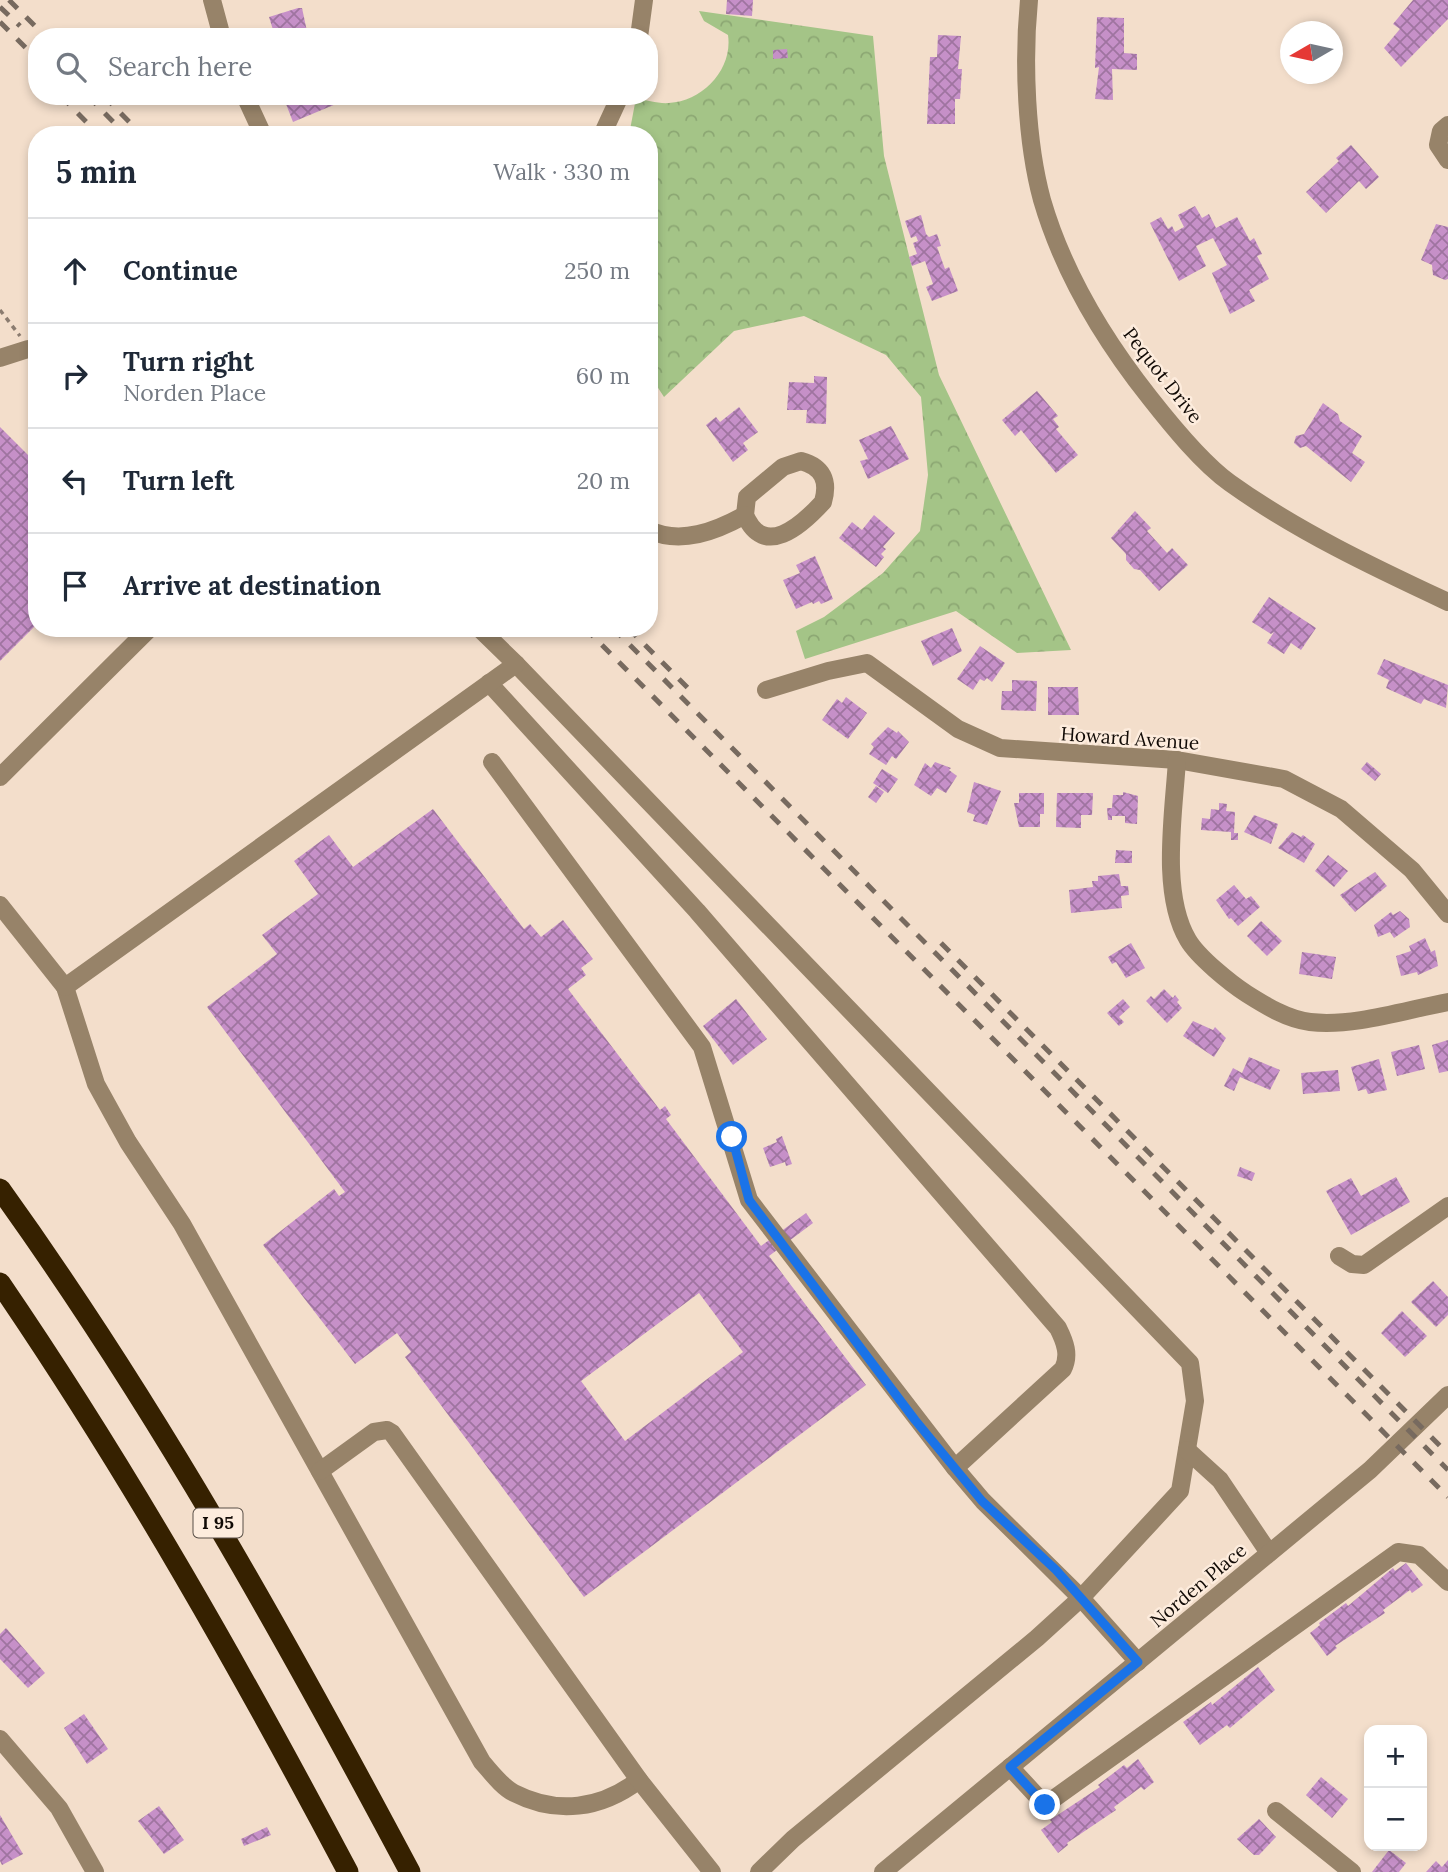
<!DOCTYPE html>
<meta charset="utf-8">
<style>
:root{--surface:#fff;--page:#f2f2f3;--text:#1f2937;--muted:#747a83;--line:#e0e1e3}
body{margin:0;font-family:Lora,serif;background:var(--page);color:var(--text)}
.controls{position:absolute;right:21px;bottom:21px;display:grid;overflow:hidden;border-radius:14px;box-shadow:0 4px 10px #0003}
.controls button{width:63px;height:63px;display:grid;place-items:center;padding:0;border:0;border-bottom:2px solid var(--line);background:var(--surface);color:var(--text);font:35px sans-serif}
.compass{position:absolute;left:1280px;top:21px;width:63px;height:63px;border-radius:50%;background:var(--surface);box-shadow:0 4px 10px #0003;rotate:261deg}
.stop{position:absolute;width:21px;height:21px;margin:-16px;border:5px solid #1a73e8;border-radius:50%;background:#fff}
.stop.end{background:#1a73e8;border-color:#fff;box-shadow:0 2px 7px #0008}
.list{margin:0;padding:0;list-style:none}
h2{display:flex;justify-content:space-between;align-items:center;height:91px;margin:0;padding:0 28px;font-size:30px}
h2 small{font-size:23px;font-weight:400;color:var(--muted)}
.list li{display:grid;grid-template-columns:46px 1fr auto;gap:21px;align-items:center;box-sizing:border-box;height:105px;padding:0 28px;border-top:2px solid var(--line)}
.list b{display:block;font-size:26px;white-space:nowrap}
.list p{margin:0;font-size:23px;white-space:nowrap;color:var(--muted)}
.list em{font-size:23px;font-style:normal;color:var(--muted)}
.icon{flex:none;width:38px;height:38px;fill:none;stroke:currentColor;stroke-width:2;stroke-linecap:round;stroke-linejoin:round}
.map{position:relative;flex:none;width:1448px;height:1872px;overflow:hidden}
.search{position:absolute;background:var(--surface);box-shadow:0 4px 10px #0003;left:28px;top:28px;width:630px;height:77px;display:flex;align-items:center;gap:18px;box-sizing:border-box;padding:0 24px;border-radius:28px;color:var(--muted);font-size:26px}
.panel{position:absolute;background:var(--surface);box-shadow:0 4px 10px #0003;left:28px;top:126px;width:630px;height:511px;border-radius:28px}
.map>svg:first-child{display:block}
</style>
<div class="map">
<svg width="1448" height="1872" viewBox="0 0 1448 1872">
<defs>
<pattern id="park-crowns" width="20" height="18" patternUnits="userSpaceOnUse" patternTransform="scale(1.75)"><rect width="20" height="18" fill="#a4c487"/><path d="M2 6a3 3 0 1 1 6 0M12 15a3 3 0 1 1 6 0" fill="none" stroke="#8ca773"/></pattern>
<pattern id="building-cross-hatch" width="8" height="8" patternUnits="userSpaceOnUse" patternTransform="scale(1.75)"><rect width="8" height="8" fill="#c690c8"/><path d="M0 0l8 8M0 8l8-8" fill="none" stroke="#9f74a0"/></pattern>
</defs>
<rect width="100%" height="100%" fill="#f3decb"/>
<path fill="url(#park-crowns)" d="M699 11 873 36 884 156 939 375 1071 650 1017 653 956 611 805 659 796 631 824 617 883 573 920 531 928 475 921 397 886 355 804 316 734 331 664 397 649 374V135H629L636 98C646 100 659 104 669 103 703 101 733 69 728 35L704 21Z"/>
<g fill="url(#building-cross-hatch)" fill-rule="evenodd">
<path d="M727 0H753L752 16 726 14Z"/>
<path d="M1413 0H1448V19L1401 67 1384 48 1400 29 1393 24Z"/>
<path d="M298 8H302L308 36 264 37 274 33 269 17Z"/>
<path d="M1097 17 1124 18V53L1137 54V70L1112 69 1113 100 1095 99 1099 67 1095 68Z"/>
<path d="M938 35 961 36 958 69H962L960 99H955V124H927L930 57H937Z"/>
<path d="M787 49 788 58 773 59V50Z"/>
<path d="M295 96H333L336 104 293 122 286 104 297 100Z"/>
<path d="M514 127 520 135H486L494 128 499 135Z"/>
<path d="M1351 145 1379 177 1366 189 1359 181 1326 213 1306 192 1339 161 1336 158Z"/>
<path d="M1195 206 1202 218 1209 214 1216 228 1237 217 1250 241 1254 238 1262 254 1257 256 1269 279 1249 290 1255 301 1230 314 1212 273 1227 265 1213 238 1196 246 1206 266 1179 281 1150 223 1161 217 1168 229 1172 226 1175 232 1184 227 1178 215Z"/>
<path d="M921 215 926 234 929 237 937 234 941 246 937 247 945 269 949 267 958 291 932 301 926 287 933 284 925 261 912 266 909 257 917 254 913 243 918 241 916 236 911 238 905 221Z"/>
<path d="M1436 224 1448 227V279L1445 280 1433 275 1432 265 1421 260Z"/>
<path d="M814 376 827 377 826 424 806 423 807 410H787L789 382 814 383Z"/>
<path d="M1037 391 1058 416 1053 419 1059 427 1056 429 1078 455 1056 473 1021 430 1015 436 1002 420Z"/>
<path d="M1323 403 1338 414 1340 421 1362 436 1352 453 1365 462 1351 482 1306 446 1300 448 1294 443 1296 436 1304 434Z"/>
<path d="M739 407 758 432 743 443 748 450 733 462 706 425 716 417 720 422Z"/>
<path d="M891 426 909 459 868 479 860 461 868 459 859 440Z"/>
<path d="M0 427 37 464V624L0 661Z"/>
<path d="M1135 511 1151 528 1147 531 1167 553 1172 548 1188 565 1159 591 1140 570 1134 569 1126 560V554L1111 538Z"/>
<path d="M874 515 895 533 883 547 886 549 881 554 884 557 876 567 839 538 852 522 862 530Z"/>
<path d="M815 556 833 599 821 604 819 601 813 604 812 602 796 609 783 580 800 573 796 565Z"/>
<path d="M1269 597 1316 628 1301 650 1291 643 1284 654 1267 643 1274 632 1271 634 1252 622Z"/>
<path d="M952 628 962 651 933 666 921 641Z"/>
<path d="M980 646 1005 663 992 682 987 678 984 681 980 679 973 690 957 679Z"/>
<path d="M1384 659 1448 685 1446 708 1424 699 1421 704 1386 688 1389 680 1377 674Z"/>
<path d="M1012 680 1037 681 1036 711 1001 710 1002 691H1012Z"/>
<path d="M1048 687H1078L1079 715H1048Z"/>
<path d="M846 697 867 713 848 739 822 720 837 699 842 703Z"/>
<path d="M888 727 897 733 898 731 909 742 896 759 892 756 886 765 869 754 874 747 871 744Z"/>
<path d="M935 762 951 768 949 770 957 776 946 793 937 788 931 796 914 785 925 763 931 768Z"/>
<path d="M1367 762 1381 774 1375 781 1361 769Z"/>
<path d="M882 769 898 779 888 793 873 783Z"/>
<path d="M974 782 1001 791 987 825 973 821 975 815 967 812Z"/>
<path d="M876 786 884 792 876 803 868 797Z"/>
<path d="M1123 792 1138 796 1137 824 1125 823V816H1112V820H1108L1107 808H1112L1113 795H1123Z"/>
<path d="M1019 793H1044V814H1040V827H1019L1014 803H1019Z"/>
<path d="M1057 793H1093L1092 815H1081V828L1056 827Z"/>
<path d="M1219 803 1227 804 1226 811 1235 812 1234 833H1238V840H1231V832L1201 830 1202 818 1210 819 1211 809 1219 810Z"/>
<path d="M433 809 524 929 530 924 541 937 563 920 593 959 581 968 586 975 568 989 660 1110 665 1106 671 1115 666 1119 761 1246 806 1213 813 1223 769 1256 866 1385 584 1597 405 1357 411 1352 397 1333 355 1364 263 1245 334 1189 339 1196 345 1192 207 1007 277 954 262 935 318 894 294 861 329 835 353 867ZM699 1293 743 1352 625 1441 581 1381Z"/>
<path d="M1254 815 1278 824 1271 844 1244 832Z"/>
<path d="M1292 832 1301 837 1303 835 1315 844 1304 863 1278 848Z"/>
<path d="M1116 850 1132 851V863H1115Z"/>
<path d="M1328 855 1348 871 1334 887 1315 871Z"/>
<path d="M1375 872 1387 886 1355 912 1340 895Z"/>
<path d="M1119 874 1121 886H1128L1129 895 1121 896 1122 908 1071 913 1069 890 1093 887 1092 881H1098V876Z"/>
<path d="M1234 885 1246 899 1251 896 1260 907 1238 926 1231 918 1229 919 1216 900Z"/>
<path d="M1400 911 1409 919 1410 927 1394 938 1390 932 1378 937 1374 925 1391 912 1393 915Z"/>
<path d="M1261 921 1282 941 1267 956 1247 936Z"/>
<path d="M1425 938 1431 952 1435 950 1438 966 1418 975 1417 972 1401 976 1396 956 1411 951 1409 946Z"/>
<path d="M1131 943 1145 968 1126 978 1116 962 1112 964 1108 957Z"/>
<path d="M1302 952 1336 957 1332 979 1299 974Z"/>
<path d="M1164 989 1173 998 1175 995 1179 1000 1177 1002 1182 1008 1167 1023 1146 1001 1151 996 1154 999Z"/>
<path d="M736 999 767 1039 733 1065 703 1026Z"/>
<path d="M1123 999 1130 1007 1119 1017 1124 1022 1119 1026 1107 1013Z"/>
<path d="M1193 1021 1213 1030 1215 1027 1226 1038 1214 1057 1183 1036Z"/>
<path d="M1448 1040V1071L1439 1073 1432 1045Z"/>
<path d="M1419 1045 1425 1069 1397 1076 1391 1052Z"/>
<path d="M1249 1057 1280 1070 1270 1090 1240 1077 1234 1091 1224 1086 1233 1068 1242 1073Z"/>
<path d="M1379 1059 1387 1090 1368 1094 1366 1089 1358 1091 1351 1067Z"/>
<path d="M1338 1070 1340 1091 1303 1094 1301 1073Z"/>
<path d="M782 1136 792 1164 786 1166 785 1162 770 1167 763 1148 777 1142 776 1139Z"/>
<path d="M1240 1167 1255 1173 1252 1181 1237 1176Z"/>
<path d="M1396 1177 1410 1202 1351 1235 1326 1191 1351 1178 1361 1196Z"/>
<path d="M1433 1281 1448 1297V1315L1436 1327 1411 1302Z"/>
<path d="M1402 1311 1427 1336 1405 1357 1381 1333Z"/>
<path d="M1406 1563 1423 1585 1412 1593 1410 1590 1383 1610 1385 1613 1335 1646 1337 1648 1327 1656 1310 1633 1320 1625 1319 1623 1346 1603 1348 1606 1393 1568 1395 1571Z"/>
<path d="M6 1628 45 1673 28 1688 0 1659V1634Z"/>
<path d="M1258 1667 1275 1690 1230 1728 1227 1725 1200 1745 1183 1722 1211 1702 1212 1705Z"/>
<path d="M84 1714 108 1749 87 1764 64 1728Z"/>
<path d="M1138 1759 1154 1782 1144 1790 1141 1787 1114 1807 1116 1810 1067 1843 1068 1845 1058 1853 1041 1830 1052 1822 1050 1820 1100 1787 1098 1785 1124 1765 1127 1768Z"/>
<path d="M1321 1777 1348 1799 1332 1818 1306 1795Z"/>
<path d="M159 1806 184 1840 164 1854 138 1821Z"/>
<path d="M0 1815 23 1854 2 1865 0 1861Z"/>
<path d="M1259 1819 1276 1837 1259 1855H1254L1237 1839Z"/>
<path d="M267 1827 271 1835 244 1846 241 1839Z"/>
<path d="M1389 1850 1406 1863 1399 1872H1372Z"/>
<path d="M1448 1860V1872H1426L1436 1861 1442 1867Z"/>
</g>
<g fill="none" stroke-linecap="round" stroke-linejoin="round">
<path stroke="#8b7c70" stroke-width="3.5" stroke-dasharray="5 5" stroke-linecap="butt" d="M0 310 20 336"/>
<g stroke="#978369" stroke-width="18">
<path d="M212 0 222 37"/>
<path d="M1029 0C1023 61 1026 141 1042 200 1063 272 1104 340 1150 398 1172 426 1202 463 1230 483 1297 531 1373 567 1448 602"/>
<path d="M639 37 644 0"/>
<path d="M245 96 263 135"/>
<path d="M1448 125 1441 131 1438 145 1448 160"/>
<path d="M602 135 620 96"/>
<path d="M0 358 28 349 37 352"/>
<path d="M801 461C823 467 829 481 823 502 801 526 764 559 745 515L747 497 783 467Z"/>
<path d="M649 530C681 545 716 531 745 515"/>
<path d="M516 664 1190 1363 1195 1401 1180 1491 1081 1598 1138 1662"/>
<path d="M489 683 697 911 1058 1328C1065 1342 1070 1355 1063 1369L955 1468"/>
<path d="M766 690 828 671 867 663 958 729 1000 748 1177 760 1284 779 1341 809 1412 870 1448 914"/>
<path d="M1177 760C1174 812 1160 893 1188 940 1198 957 1230 983 1247 994 1266 1006 1287 1019 1310 1022 1354 1027 1405 1010 1448 1002"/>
<path d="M492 762 702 1047 749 1200 955 1468 983 1501 1081 1598 1037 1638 793 1839 759 1872"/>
<path d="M0 777 150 628"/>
<path d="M0 905 65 987 96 1084 128 1142 182 1224 482 1762C491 1772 502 1787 514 1793 557 1815 601 1809 639 1780"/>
<path d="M65 987 516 664 479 628"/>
<path d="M1339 1256 1352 1264 1364 1265 1448 1206"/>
<path d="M1187 1450 1220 1480 1269 1553"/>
<path d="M320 1471 374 1432 387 1430 392 1433 639 1780 712 1872"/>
<path d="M0 1739 59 1808 95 1872"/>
<path d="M1010 1767 1045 1805 1398 1552 1419 1555 1448 1582"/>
<path d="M1276 1811 1352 1872"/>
<path d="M883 1872 1370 1470 1448 1395"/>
</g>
<g stroke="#362100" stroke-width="21">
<path d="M0 1189C156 1406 285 1637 410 1872"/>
<path d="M0 1283C129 1472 241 1670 348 1872"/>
</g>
<g stroke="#776a5f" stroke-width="5" stroke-dasharray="12 12" stroke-linecap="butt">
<path d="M9 0 46 37"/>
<path d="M0 7 20 26"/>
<path d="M0 22 37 59"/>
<path d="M61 96 99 135"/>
<path d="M88 96 126 135"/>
<path d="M104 96 142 135"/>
<path d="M585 628 1448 1497"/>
<path d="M613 628 1448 1470"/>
<path d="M628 628 695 695"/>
<path d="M941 943 1448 1454"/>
</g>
</g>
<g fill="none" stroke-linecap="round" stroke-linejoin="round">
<path stroke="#1a73e8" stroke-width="9" d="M732 1137 749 1200 915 1420 982 1501 1056 1570 1138 1662 1010 1767 1045 1805"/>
</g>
<g text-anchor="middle" stroke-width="5" stroke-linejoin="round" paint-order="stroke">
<rect fill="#fdecdd" stroke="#584e46" stroke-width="2" x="193.5" y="1508.5" width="49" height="29" rx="5"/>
<g font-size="18" font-weight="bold" fill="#110a05">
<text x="218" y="1529">I 95</text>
</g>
<g font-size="19" fill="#110a05" stroke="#fdecdd">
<text transform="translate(1163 375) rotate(52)" y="7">Pequot Drive</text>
<text transform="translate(1130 738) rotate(4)" y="7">Howard Avenue</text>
<text transform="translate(1198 1585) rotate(-40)" y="7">Norden Place</text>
</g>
</g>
</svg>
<div class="controls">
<button>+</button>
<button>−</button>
</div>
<svg class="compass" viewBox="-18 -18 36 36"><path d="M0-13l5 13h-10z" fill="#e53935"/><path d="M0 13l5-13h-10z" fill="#747a83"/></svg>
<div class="stop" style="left:732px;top:1137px"></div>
<div class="stop end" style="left:1045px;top:1805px"></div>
<div class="search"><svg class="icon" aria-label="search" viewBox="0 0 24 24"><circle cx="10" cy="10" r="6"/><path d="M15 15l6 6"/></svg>Search here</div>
<section class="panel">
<h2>5 min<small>Walk · 330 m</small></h2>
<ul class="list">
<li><svg class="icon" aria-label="ahead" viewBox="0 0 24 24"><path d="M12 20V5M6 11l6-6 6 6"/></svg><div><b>Continue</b></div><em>250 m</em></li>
<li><svg class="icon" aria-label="right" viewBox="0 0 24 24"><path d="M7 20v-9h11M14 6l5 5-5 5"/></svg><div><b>Turn right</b><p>Norden Place</p></div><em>60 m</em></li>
<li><svg class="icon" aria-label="left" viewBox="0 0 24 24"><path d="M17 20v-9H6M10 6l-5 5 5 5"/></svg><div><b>Turn left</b></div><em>20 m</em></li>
<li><svg class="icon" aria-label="arrive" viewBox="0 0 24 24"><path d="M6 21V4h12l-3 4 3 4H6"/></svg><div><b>Arrive at destination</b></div></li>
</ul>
</section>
</div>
